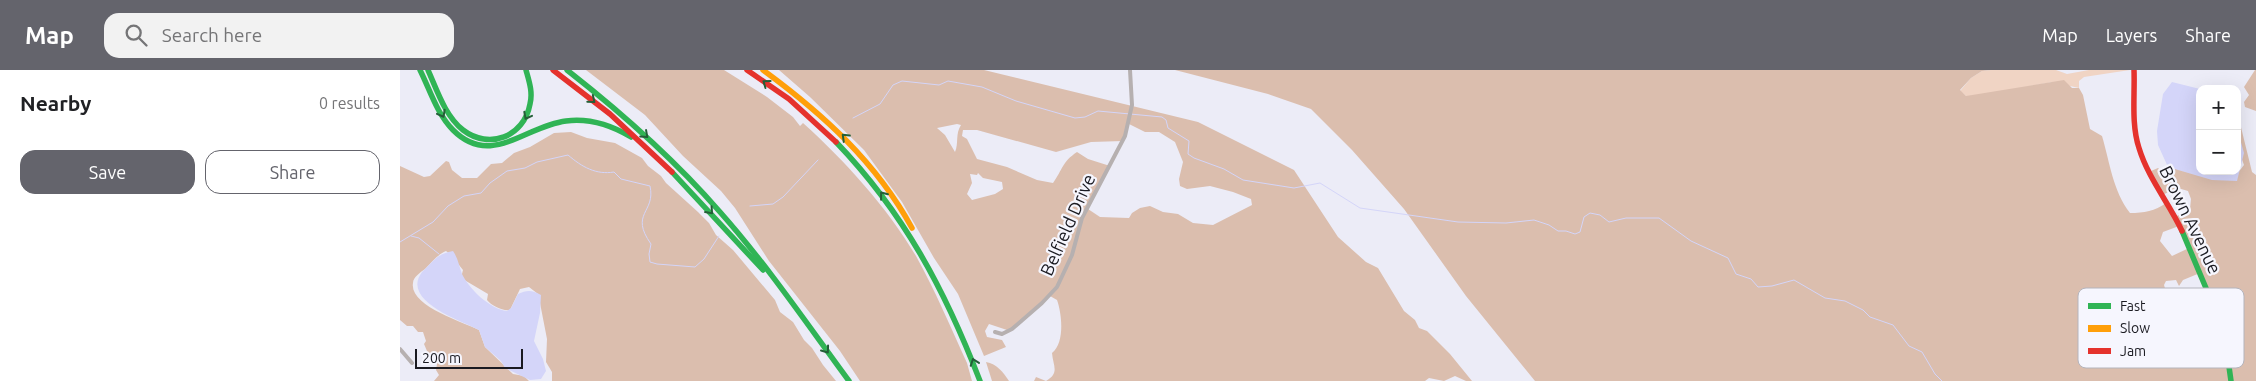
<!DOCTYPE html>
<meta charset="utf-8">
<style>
:root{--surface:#fff;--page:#f2f2f2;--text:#202124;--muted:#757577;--line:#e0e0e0;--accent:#64646c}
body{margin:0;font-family:Ubuntu,sans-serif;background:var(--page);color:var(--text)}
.controls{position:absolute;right:15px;top:15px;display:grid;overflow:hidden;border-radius:10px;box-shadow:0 5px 20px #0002}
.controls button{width:45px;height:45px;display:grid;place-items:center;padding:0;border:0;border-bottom:1px solid var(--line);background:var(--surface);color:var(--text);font:25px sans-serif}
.scale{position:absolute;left:15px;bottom:12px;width:108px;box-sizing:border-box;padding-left:5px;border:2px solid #1a1a21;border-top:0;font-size:14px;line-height:18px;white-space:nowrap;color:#1a1a21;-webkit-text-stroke:4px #f6f6fe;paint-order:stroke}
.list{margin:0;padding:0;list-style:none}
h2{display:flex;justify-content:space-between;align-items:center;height:65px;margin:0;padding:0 20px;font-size:21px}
h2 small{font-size:16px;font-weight:400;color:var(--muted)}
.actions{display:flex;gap:10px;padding:15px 20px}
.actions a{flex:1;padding:11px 0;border:1px solid var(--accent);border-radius:15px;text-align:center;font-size:18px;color:var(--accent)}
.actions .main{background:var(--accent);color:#fff}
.icon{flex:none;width:28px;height:28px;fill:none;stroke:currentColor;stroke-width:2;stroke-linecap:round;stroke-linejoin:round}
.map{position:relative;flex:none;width:1856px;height:311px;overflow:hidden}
header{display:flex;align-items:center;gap:30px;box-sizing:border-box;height:70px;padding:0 25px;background:var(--accent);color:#fff}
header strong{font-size:24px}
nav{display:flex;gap:28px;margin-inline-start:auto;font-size:18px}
.search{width:350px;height:45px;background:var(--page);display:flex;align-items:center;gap:12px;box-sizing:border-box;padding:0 18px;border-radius:15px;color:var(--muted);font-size:19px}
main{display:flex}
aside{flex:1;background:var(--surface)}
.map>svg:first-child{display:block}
</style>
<header>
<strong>Map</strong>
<div class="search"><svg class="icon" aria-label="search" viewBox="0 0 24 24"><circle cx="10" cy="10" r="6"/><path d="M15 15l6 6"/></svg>Search here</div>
<nav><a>Map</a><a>Layers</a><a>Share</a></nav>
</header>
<main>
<aside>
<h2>Nearby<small>0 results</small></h2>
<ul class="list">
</ul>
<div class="actions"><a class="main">Save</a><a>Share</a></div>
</aside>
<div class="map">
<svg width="1856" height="311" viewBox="0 0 1856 311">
<rect width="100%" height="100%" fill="#ececf7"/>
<path fill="#f0d4c4" d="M1591 0H1656L1667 4 1689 0H1730L1684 7 1679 11V18L1653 12 1576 26H1566L1560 21 1571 8 1582 1Z"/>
<g fill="#dbbeae" fill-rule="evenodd">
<path d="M186 0H324L367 27 393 47 400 56 403 53C446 92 486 136 516 186 535 220 551 258 567 293L572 311H460L440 281 369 191 335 138 321 121 283 86 245 45Z"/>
<path d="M379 0H584L798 52 894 100 938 167 966 192 978 198 1004 241 1015 250 1019 258 1027 261 1050 284 1072 311H1066L1055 306 1044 311 1029 308 1025 311H634L636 307 646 311C660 303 653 296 652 283 665 273 662 244 657 230L650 226 612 259 607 260 589 254 585 261 587 267 602 270 606 277 584 286 558 224 534 188 502 132 464 80 410 27ZM557 54 561 55C555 64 559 73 555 82L545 65 537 58ZM729 54 745 62H759L775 72 783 92 779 109 780 116 787 119 810 116 833 122 851 129 852 135 813 155 793 153 778 144 763 142 750 136 740 138 732 143 729 148 700 147 688 139 710 96 688 89 677 82C662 92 663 99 653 113L637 110 607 97 577 89 567 69 562 66 563 60H577L656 82 691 72 723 71ZM578 103 583 108 602 112 603 119 595 124 572 130 567 124 572 113 570 104 577 105Z"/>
<path d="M775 0H1591L1582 1 1571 8 1560 20 1566 26 1664 10 1672 18H1679L1683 25 1690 59 1702 66C1710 93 1713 121 1730 143 1744 143 1755 141 1766 133L1775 147 1790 139 1791 129 1788 121 1778 118 1762 125 1751 101 1758 98 1766 105 1774 95 1800 101 1837 104 1844 95 1837 75V41L1852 102 1856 105V311H1135L1066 226 1004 139 952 80 911 39 868 24ZM1779 156 1789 178 1772 186 1760 171 1763 162ZM1800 203 1809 222 1798 229 1785 231 1779 226 1771 227 1767 225 1764 215 1766 211 1776 210 1779 216 1783 210Z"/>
<path d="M1855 0H1856V41L1845 37 1844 32 1849 25 1844 17Z"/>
<path d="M171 62 187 68 215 73 242 88 248 96 261 106 266 113 298 142 309 153 316 165 333 180 375 230 380 242 393 252 404 270 412 278 423 295 436 311H152V302L146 292 147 269 140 233 138 224 129 217 120 219 110 240C102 241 92 236 87 230L88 224 61 208 63 200 51 185 46 181C37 185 32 192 25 199 21 202 13 207 13 213 9 236 64 252 79 260L85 277 113 304 124 306 129 311H34L39 305 36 300 37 294 30 288 24 274 26 271 23 262H18L13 256H7L0 250V96L24 107 30 106 46 91 49 92 52 100 62 108H77L91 94 102 93 114 83 130 77 154 63Z"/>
<path d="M586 292C597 294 603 302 609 311H592Z"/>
</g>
<g fill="#d4d5f9">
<path d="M1772 12 1800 19V101H1837V58L1844 83 1837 111 1812 110 1768 97 1758 75 1757 61 1763 24Z"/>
<path d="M53 181C58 188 59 196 62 204 69 219 90 239 107 241L111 238 118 224C127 220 132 220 141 225L140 243 134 271 143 289 146 301 141 309 130 310 105 298 101 291 85 277 79 260C62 251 0 231 22 202 35 190 35 185 53 181Z"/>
</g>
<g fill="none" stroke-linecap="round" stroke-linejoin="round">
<g stroke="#d4d5f9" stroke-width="1">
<path d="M453 48 480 34 493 15 502 11 539 15 548 11 582 17 616 31 675 48 685 47 698 41 762 47 766 50 768 58 789 71 788 84 794 88 824 99 843 110 894 118 920 113 960 138 1058 152 1106 153 1134 150 1149 155 1158 161H1166L1175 164 1180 162 1184 147 1190 143 1200 145 1209 152 1226 148H1259L1291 171 1328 188 1336 204 1351 209 1358 217 1372 216 1394 210 1425 228 1445 231 1463 240 1470 247 1493 255 1509 276 1522 282 1535 304 1542 311"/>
<path d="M350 136 373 134 383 127 418 90"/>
<path d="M11 166 19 168 39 184"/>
<path d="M0 172 33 152 48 136 64 126 81 123 90 113 107 101 125 98 137 92 168 85C182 97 196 105 214 102L221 109 250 116C256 143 229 143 251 174L249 184 250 192 257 194 295 197 304 189 319 166"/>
</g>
<g stroke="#b6b0b0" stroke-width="4">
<path d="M595 262 602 264 612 259 642 233 657 217 672 185 682 148 725 66 732 35 730 0"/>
<path d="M0 279 12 293"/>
</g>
<g stroke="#30b455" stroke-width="5.5">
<path d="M20 0C30 20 37 44 53 60 91 98 125 56 166 51 189 48 211 55 231 67"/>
<path d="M28 0C37 20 45 46 63 60 89 80 124 67 130 34 133 22 129 11 126 0"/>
<path d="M167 0C222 43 274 89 320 142 367 195 407 254 449 311"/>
<path d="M436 72C504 143 545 220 580 311"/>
<path d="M272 102 363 200"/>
<path d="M1782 161 1824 261 1831 311"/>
</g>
<path stroke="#ff9f0a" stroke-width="5.5" d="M363 0C423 44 476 92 512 158"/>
<g stroke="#e5322d" stroke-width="5.5">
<path d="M153 0 210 44 272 102"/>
<path d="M347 0 389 29 436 72"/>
<path d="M1734 0C1735 25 1731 54 1739 78 1748 108 1769 133 1782 161"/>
</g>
</g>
<defs><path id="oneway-chevron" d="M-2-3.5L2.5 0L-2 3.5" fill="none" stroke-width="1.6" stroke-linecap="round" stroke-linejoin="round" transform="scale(1.25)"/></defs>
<g stroke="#245f38">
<use href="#oneway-chevron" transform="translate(366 13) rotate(-144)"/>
<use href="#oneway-chevron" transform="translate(192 30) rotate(39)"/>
<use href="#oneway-chevron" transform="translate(42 44) rotate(62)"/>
<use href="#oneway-chevron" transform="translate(127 46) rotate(118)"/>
<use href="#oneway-chevron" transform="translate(245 65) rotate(42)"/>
<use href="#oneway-chevron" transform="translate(445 67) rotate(-136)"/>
<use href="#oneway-chevron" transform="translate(483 125) rotate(-128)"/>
<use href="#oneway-chevron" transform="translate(310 141) rotate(48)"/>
<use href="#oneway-chevron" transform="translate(426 280) rotate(54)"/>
<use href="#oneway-chevron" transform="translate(574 292) rotate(-110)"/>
</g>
<g text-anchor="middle" stroke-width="4.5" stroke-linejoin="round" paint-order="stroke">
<g font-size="18" fill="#1a1a21" stroke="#f6f6fe">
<text transform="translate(1790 150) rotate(64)" y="6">Brown Avenue</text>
<text transform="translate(668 155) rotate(-66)" y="6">Belfield Drive</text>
</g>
</g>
<rect x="1678" y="218" width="166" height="80" rx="8" fill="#f6f6fe" stroke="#b4b4bc" stroke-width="1"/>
<rect x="1688" y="233" width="23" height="6" fill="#30b455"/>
<rect x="1688" y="255" width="23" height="7" fill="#ff9f0a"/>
<rect x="1688" y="278" width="23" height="6" fill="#e5322d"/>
<g font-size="14" fill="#1a1a21">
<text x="1720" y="241">Fast</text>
<text x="1720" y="263">Slow</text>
<text x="1720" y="286">Jam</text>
</g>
</svg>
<div class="controls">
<button>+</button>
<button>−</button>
</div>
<div class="scale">200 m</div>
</div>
</main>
